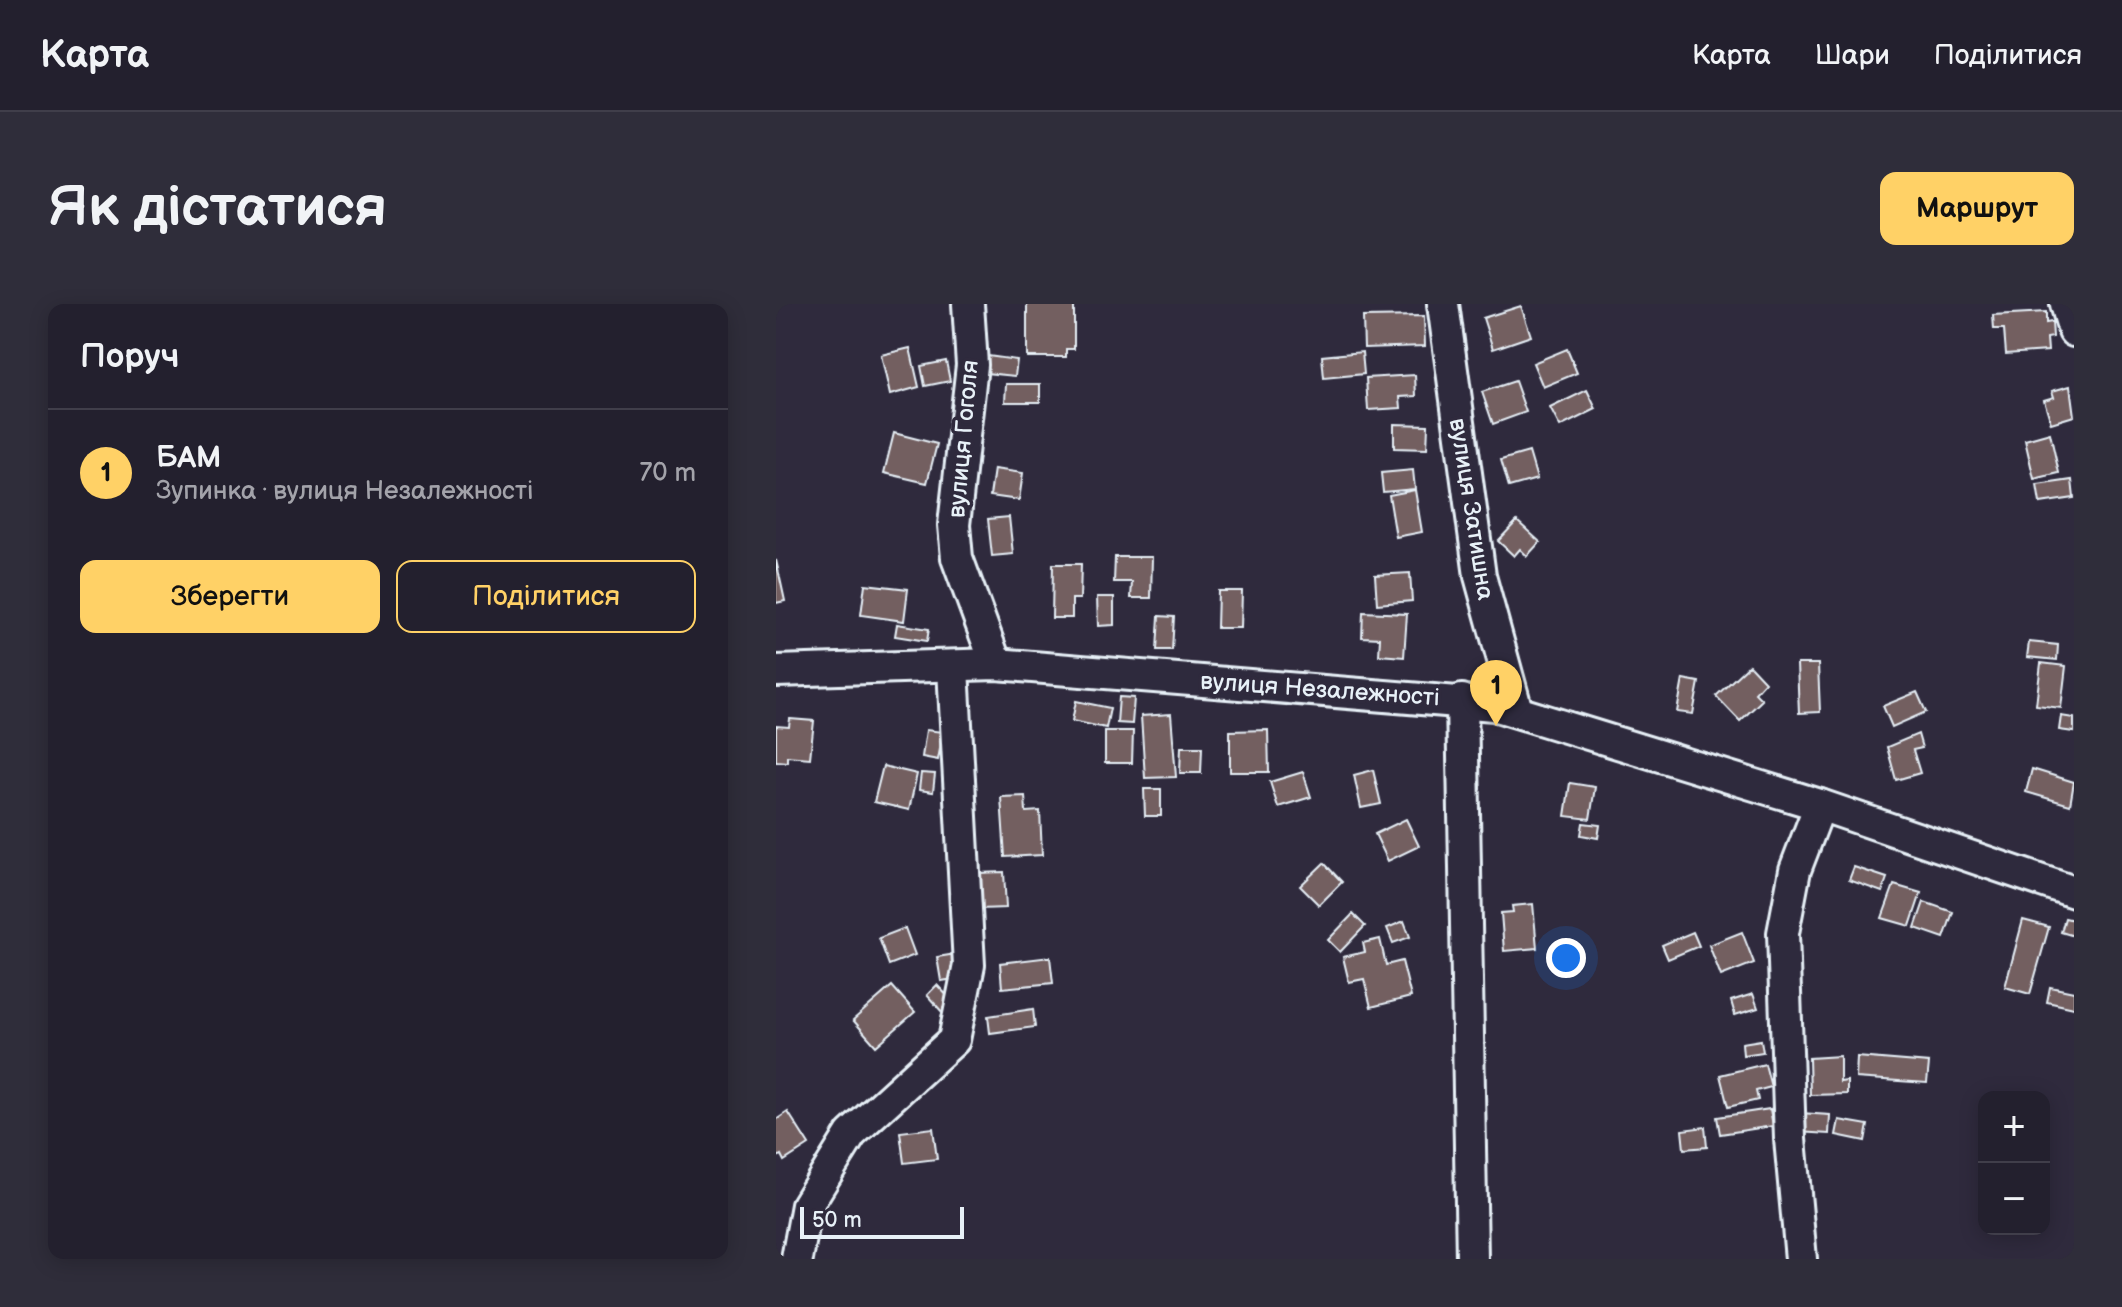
<!DOCTYPE html>
<html lang="uk">
<meta charset="utf-8">
<style>
:root{--surface:#23202e;--page:#2f2d3a;--text:#f1f3f6;--muted:#a3a3aa;--line:#403e4a;--accent:#ffd166}
body{margin:0;font-family:"Balsamiq Sans",sans-serif;background:var(--page);color:var(--text)}
.controls{position:absolute;right:24px;bottom:24px;display:grid;overflow:hidden;border-radius:16px;box-shadow:0 4px 20px #0003}
.controls button{width:72px;height:72px;display:grid;place-items:center;padding:0;border:0;border-bottom:2px solid var(--line);background:var(--surface);color:var(--text);font:40px sans-serif}
.scale{position:absolute;left:24px;bottom:20px;width:164px;box-sizing:border-box;padding-left:8px;border:4px solid #e8f1f8;border-top:0;font-size:22px;line-height:28px;white-space:nowrap;color:#e8f1f8;-webkit-text-stroke:6px #2f2a3d;paint-order:stroke}
.you{position:absolute;left:790px;top:654px;width:28px;height:28px;margin:-20px;border:6px solid #fff;border-radius:50%;background:#1a73e8;box-shadow:0 0 0 12px #1a73e833}
.badge{display:grid;place-items:center;width:52px;height:52px;border-radius:50%;background:var(--accent);color:#111;font-size:26px;font-weight:700}
.pin{position:absolute;translate:-50% -66px;filter:drop-shadow(0 2px 4px #0008)}
.pin::after{content:'';position:absolute;top:42px;width:28px;height:24px;background:inherit;clip-path:polygon(0 0,100% 0,50% 100%)}
.list{margin:0;padding:0;list-style:none}
h2{display:flex;justify-content:space-between;align-items:center;height:104px;margin:0;padding:0 32px;font-size:34px}
h2 small{font-size:26px;font-weight:400;color:var(--muted)}
.list li{display:grid;grid-template-columns:52px 1fr auto;gap:24px;align-items:center;box-sizing:border-box;height:128px;padding:0 32px;border-top:2px solid var(--line)}
.list b{display:block;font-size:30px;white-space:nowrap}
.list p{margin:0;font-size:26px;white-space:nowrap;color:var(--muted)}
.list em{font-size:26px;font-style:normal;color:var(--muted)}
.actions{display:flex;gap:16px;padding:24px 32px}
.actions a{flex:1;padding:18px 0;border:2px solid var(--accent);border-radius:16px;text-align:center;font-size:28px;color:var(--accent)}
.actions .main{background:var(--accent);color:#111}
.map{position:relative;flex:none;width:1298px;height:955px;overflow:hidden;border-radius:16px}
header{display:flex;align-items:center;gap:48px;box-sizing:border-box;height:112px;padding:0 40px;background:var(--surface);border-bottom:2px solid var(--line)}
header strong{font-size:38px}
nav{display:flex;gap:44px;margin-inline-start:auto;font-size:28px}
.intro{display:flex;align-items:center;justify-content:space-between;box-sizing:border-box;height:192px;padding:0 48px}
h1{margin:0;font-size:56px}
.button{padding:20px 36px;border-radius:16px;background:var(--accent);color:#111;font-size:28px;font-weight:700}
main{display:flex;gap:48px;padding:0 48px}
aside{flex:1;background:var(--surface);border-radius:16px;box-shadow:0 4px 20px #0003}
.map>svg:first-child{display:block}
</style>
<header>
<strong>Карта</strong>
<nav><a>Карта</a><a>Шари</a><a>Поділитися</a></nav>
</header>
<div class="intro"><h1>Як дістатися</h1><a class="button">Маршрут</a></div>
<main>
<aside>
<h2>Поруч<small></small></h2>
<ul class="list">
<li><span class="badge">1</span><div><b>БАМ</b><p>Зупинка · вулиця Незалежності</p></div><em>70 m</em></li>
</ul>
<div class="actions"><a class="main">Зберегти</a><a>Поділитися</a></div>
</aside>
<div class="map">
<svg width="1298" height="955" viewBox="0 0 1298 955">
<rect width="100%" height="100%" fill="#2f2a3d"/>
<filter id="ink" filterUnits="userSpaceOnUse"><feTurbulence type="fractalNoise" baseFrequency=".0125" numOctaves="2"/><feDisplacementMap in="SourceGraphic" scale="16" xChannelSelector="R" yChannelSelector="G"/><feConvolveMatrix kernelMatrix="1 2 1 2 8 2 1 2 1" color-interpolation-filters="sRGB"/></filter>
<g filter="url(#ink)">
<g fill="#735e61" stroke="#e8f1f8" stroke-width="2">
<path d="M251 0H298V45H290V53H251Z"/>
<path d="M745 2 755 32 717 45 707 14Z"/>
<path d="M1270 8V19L1276 18 1277 33 1271 34 1272 47 1230 50 1228 25H1218L1217 11Z"/>
<path d="M648 12 649 42 588 44 587 13Z"/>
<path d="M134 44 143 83 114 91 105 51Z"/>
<path d="M791 45 801 69 767 83 757 59Z"/>
<path d="M586 48 588 70 548 74 546 52Z"/>
<path d="M212 52 241 56 239 72 210 69Z"/>
<path d="M170 57 174 77 149 82 145 62Z"/>
<path d="M639 71 640 92 624 93 625 104 592 106 590 74Z"/>
<path d="M739 77 750 108 717 120 706 88Z"/>
<path d="M230 80H264V98H229Z"/>
<path d="M1294 82 1298 112 1275 119 1268 96 1278 93 1276 87Z"/>
<path d="M811 86 820 105 784 123 774 104Z"/>
<path d="M618 120 652 121 651 145 618 144Z"/>
<path d="M118 129 161 140 151 179 108 169Z"/>
<path d="M1274 129 1283 169 1258 175 1249 136Z"/>
<path d="M753 148 761 175 733 183 725 156Z"/>
<path d="M218 165 247 169 243 196 214 192Z"/>
<path d="M637 166 639 185 607 188 605 169Z"/>
<path d="M1296 176 1298 194 1264 199 1261 181Z"/>
<path d="M639 186 646 228 620 233 613 191Z"/>
<path d="M233 213 237 250 216 252 212 215Z"/>
<path d="M741 217 764 238 751 252 744 245 738 252 722 237Z"/>
<path d="M339 253H376L375 294H355L356 278H338Z"/>
<path d="M0 256 9 297 0 299Z"/>
<path d="M277 260H305L304 295H296V314H276Z"/>
<path d="M634 269 636 297 601 300 599 271Z"/>
<path d="M89 280 132 285 128 317 85 311Z"/>
<path d="M442 287H466L465 324H441Z"/>
<path d="M321 293H338V321L322 322Z"/>
<path d="M587 308 631 310 628 353 603 351 604 334 586 333Z"/>
<path d="M383 312 398 313 396 346H381Z"/>
<path d="M121 320 153 325 151 337 119 332Z"/>
<path d="M1253 338 1282 341 1281 356 1251 353Z"/>
<path d="M1265 359 1290 362 1285 404 1260 401Z"/>
<path d="M1021 360H1042L1044 408 1023 409Z"/>
<path d="M973 361 989 378 979 389 986 396 964 417 940 392Z"/>
<path d="M907 375 923 378 917 410 901 408Z"/>
<path d="M1141 388 1150 408 1116 423 1107 402Z"/>
<path d="M343 393 358 394 356 420 341 419Z"/>
<path d="M300 397 334 404 330 424 296 417Z"/>
<path d="M395 410 400 473 369 474 365 412Z"/>
<path d="M1285 412 1298 414V428L1283 426Z"/>
<path d="M14 415 38 417 34 454 11 452V458L0 457V422L13 423Z"/>
<path d="M150 426 167 428 162 456 146 453Z"/>
<path d="M492 426 493 468H454V427Z"/>
<path d="M329 427H357L356 459H329Z"/>
<path d="M1142 430 1146 444 1137 446 1144 469 1120 476 1111 443Z"/>
<path d="M405 443H426L425 469H404Z"/>
<path d="M107 462 141 470 133 506 98 498Z"/>
<path d="M1256 465 1298 478 1294 501 1250 488Z"/>
<path d="M597 466 605 500 585 504 578 471Z"/>
<path d="M527 468 535 493 502 503 494 478Z"/>
<path d="M145 469 159 470 157 488 143 486Z"/>
<path d="M794 479 819 483 814 515 789 512Z"/>
<path d="M368 485H385V512H369Z"/>
<path d="M249 492 250 508 264 507 266 551 229 553 225 493Z"/>
<path d="M630 515 643 542 612 557 599 530Z"/>
<path d="M807 519 824 521 822 534 805 531Z"/>
<path d="M548 559 566 578 543 601 524 582Z"/>
<path d="M1078 563 1111 574 1106 588 1073 576Z"/>
<path d="M228 568 230 604 203 605 202 569Z"/>
<path d="M1118 581 1145 589 1134 622 1106 614Z"/>
<path d="M1148 598 1177 608 1168 634 1139 624Z"/>
<path d="M757 600 761 644 728 647 725 609 737 608 736 602Z"/>
<path d="M577 610 589 622 564 648 552 636Z"/>
<path d="M1289 614 1298 616V632L1285 628Z"/>
<path d="M1247 616 1273 623 1254 690 1229 683Z"/>
<path d="M628 617 634 633 617 639 611 624Z"/>
<path d="M129 624 139 651 113 661 103 634Z"/>
<path d="M917 628 923 642 892 655 886 641Z"/>
<path d="M966 628 978 659 945 672 933 641Z"/>
<path d="M604 635 610 661 626 657 635 693 595 703 588 675 573 678 567 653 589 648 587 639Z"/>
<path d="M180 650 185 674 165 677 161 653Z"/>
<path d="M274 653 277 679 226 684 224 659Z"/>
<path d="M161 681 178 699 167 709 151 691Z"/>
<path d="M116 682 139 708 100 742 77 716Z"/>
<path d="M1274 683 1298 688V704L1271 698Z"/>
<path d="M977 690 982 704 959 711 955 697Z"/>
<path d="M257 705 259 723 214 729 212 712Z"/>
<path d="M985 736 987 748 967 751 966 739Z"/>
<path d="M1064 752V778L1071 777V790L1034 791 1033 754Z"/>
<path d="M1081 753 1153 759 1151 779 1080 774Z"/>
<path d="M989 760 995 783 980 787 982 796 952 803 944 771Z"/>
<path d="M994 805 997 822 944 830 941 813Z"/>
<path d="M12 808 33 841 8 857 5 851 0 854V816Z"/>
<path d="M1024 809 1054 811 1053 830 1022 828Z"/>
<path d="M1063 816 1092 821 1089 837 1060 831Z"/>
<path d="M929 823 931 843 908 845 906 826Z"/>
<path d="M157 824 161 855 128 859 124 828Z"/>
</g>
<g fill="none" stroke-linecap="round" stroke-linejoin="round">
<g stroke="#e8f1f8" stroke-width="36">
<g id="minor">
<path d="M192 0 196 61 178 221 181 254 220 360"/>
<path d="M667 0 704 272 741 407"/>
<path d="M1290 0 1298 27"/>
<path d="M0 367 220 360 718 401 1044 501 1298 588"/>
<path d="M686 396 696 955"/>
<path d="M21 955 31 901 75 830 178 736 193 661 177 364"/>
<path d="M1025 955 1014 835 1007 629 1019 566 1044 501"/>
</g>
</g>
<use href="#minor" stroke="#2f2a3d" stroke-width="30"/>
</g>
</g>
<g text-anchor="middle" stroke-width="7" stroke-linejoin="round" paint-order="stroke">
<g font-size="24" fill="#e8f1f8" stroke="#2f2a3d">
<text transform="translate(187 135) rotate(-85)" y="8">вулиця Гоголя</text>
<text transform="translate(696 205) rotate(81)" y="8">вулиця Затишна</text>
<text transform="translate(544 385) rotate(4)" y="8">вулиця Незалежності</text>
</g>
</g>
</svg>
<div class="controls">
<button>+</button>
<button>−</button>
</div>
<div class="scale">50 m</div>
<div class="you"></div>
<div class="pin badge" style="left:720px;top:422px">1</div>
</div>
</main>
